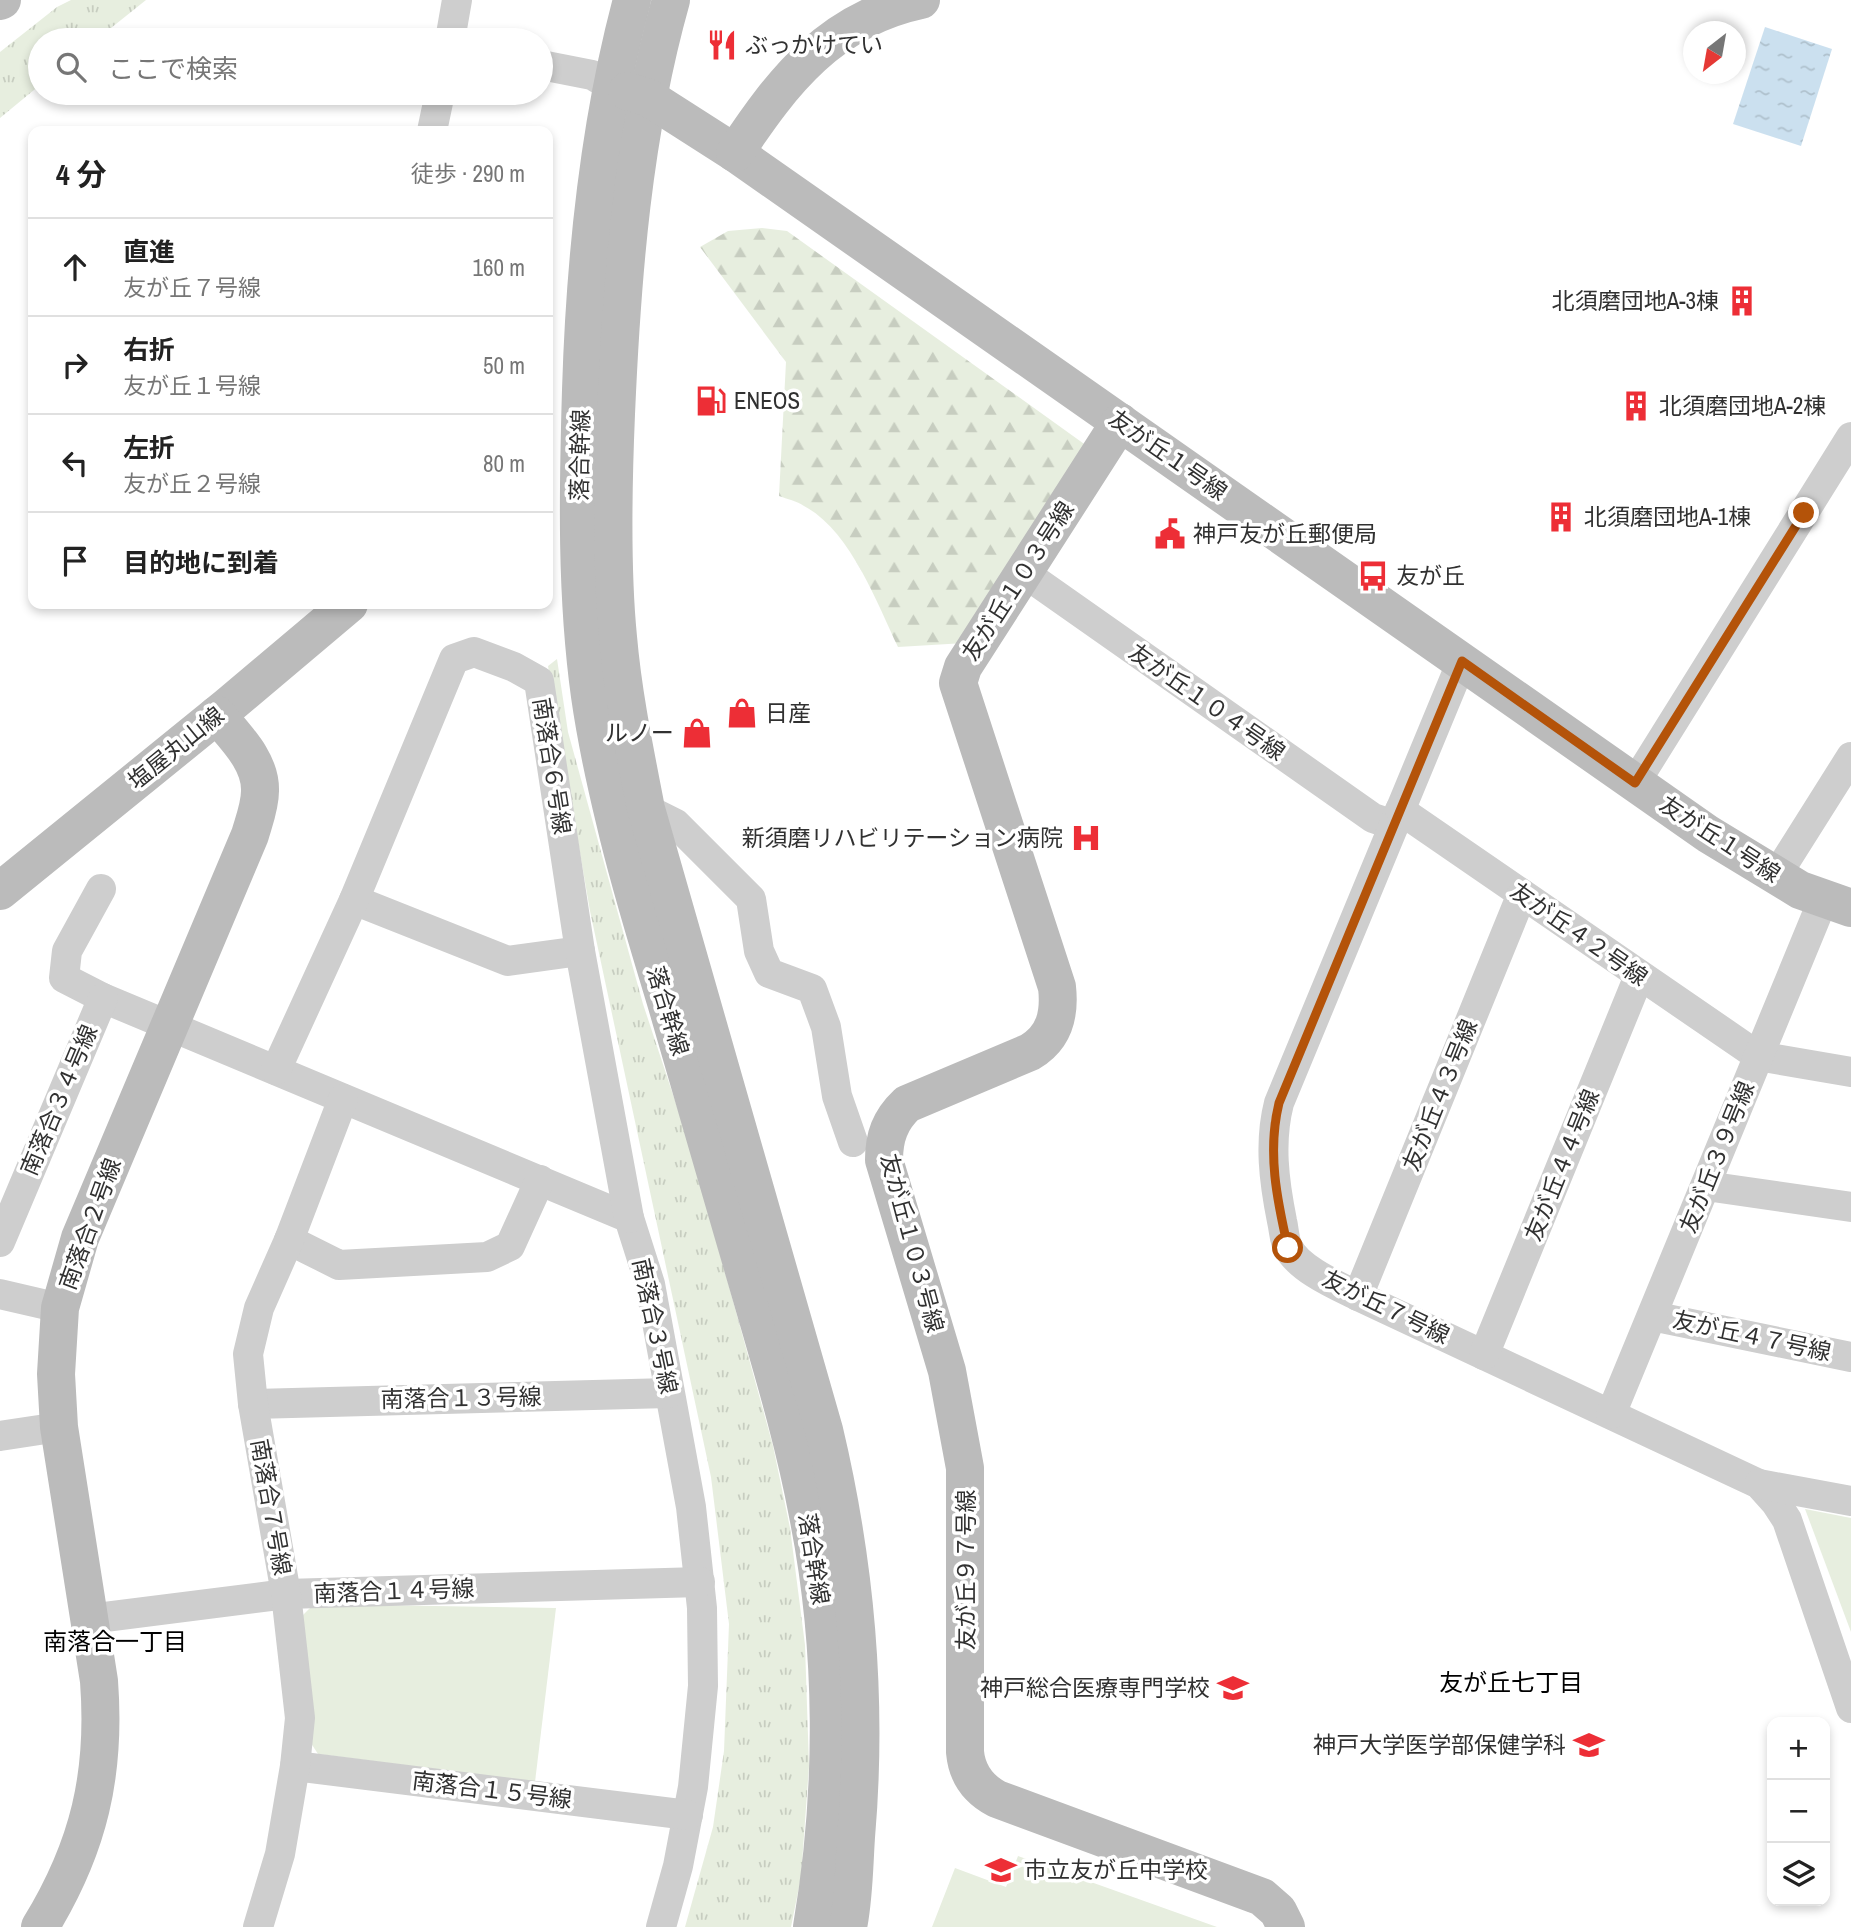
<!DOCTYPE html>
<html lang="ja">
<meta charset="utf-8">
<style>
:root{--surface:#fff;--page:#f6f6f6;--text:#222;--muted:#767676;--line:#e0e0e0}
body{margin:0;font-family:"Archivo Narrow","Noto Sans JP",sans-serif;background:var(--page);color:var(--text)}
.controls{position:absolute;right:21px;bottom:21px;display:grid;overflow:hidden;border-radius:14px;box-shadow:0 4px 10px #0003}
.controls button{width:63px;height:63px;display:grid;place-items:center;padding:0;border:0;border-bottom:2px solid var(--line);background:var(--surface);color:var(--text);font:35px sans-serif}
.compass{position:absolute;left:1683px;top:21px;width:63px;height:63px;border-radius:50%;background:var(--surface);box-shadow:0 4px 10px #0003;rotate:211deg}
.stop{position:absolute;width:21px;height:21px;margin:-16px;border:5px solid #b45309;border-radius:50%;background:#fff}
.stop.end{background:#b45309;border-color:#fff;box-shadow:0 2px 7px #0008}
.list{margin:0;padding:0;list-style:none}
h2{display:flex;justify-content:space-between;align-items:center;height:91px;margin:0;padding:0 28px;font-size:30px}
h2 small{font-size:23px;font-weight:400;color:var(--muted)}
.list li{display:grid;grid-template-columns:46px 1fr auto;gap:21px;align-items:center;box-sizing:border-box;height:98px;padding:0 28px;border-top:2px solid var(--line)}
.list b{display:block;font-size:26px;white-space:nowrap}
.list p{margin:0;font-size:23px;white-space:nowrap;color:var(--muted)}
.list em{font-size:23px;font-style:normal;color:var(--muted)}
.icon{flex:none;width:38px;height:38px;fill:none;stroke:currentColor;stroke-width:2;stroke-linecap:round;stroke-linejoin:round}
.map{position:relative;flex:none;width:1851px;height:1927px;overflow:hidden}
.search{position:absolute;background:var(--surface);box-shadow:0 4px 10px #0003;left:28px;top:28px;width:525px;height:77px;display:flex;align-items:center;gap:18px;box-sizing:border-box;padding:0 24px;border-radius:38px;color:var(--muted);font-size:26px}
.panel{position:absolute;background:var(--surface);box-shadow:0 4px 10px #0003;left:28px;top:126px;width:525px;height:483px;border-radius:14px}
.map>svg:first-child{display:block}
</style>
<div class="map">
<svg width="1851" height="1927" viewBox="0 0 1851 1927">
<defs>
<pattern id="grass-tufts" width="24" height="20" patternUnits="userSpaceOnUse" patternTransform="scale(1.75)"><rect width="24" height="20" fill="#e7eedf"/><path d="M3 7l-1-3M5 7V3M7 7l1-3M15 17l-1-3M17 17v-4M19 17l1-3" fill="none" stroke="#c7cdc0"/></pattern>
<pattern id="forest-firs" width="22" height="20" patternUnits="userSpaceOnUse" patternTransform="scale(1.75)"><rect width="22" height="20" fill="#e7eedf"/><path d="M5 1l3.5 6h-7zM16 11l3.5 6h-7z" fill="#c7cdc0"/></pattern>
<pattern id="water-ripples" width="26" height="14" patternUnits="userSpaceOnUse" patternTransform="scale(1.75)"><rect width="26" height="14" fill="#cbe0ef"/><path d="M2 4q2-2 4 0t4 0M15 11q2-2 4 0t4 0" fill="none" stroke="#afc1cd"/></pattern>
</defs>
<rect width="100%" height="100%" fill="#fff"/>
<g fill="url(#grass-tufts)">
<path d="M71 0H146L96 40H40V85L0 118V52L57 7Z"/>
<path d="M557 659 568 732 643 1004 692 1152 773 1446 790 1528 805 1645 809 1766 801 1877 791 1927H685L713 1827 724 1751 729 1624 711 1477 590 911 548 666Z"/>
</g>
<path fill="url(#forest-firs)" d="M762 228 787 231 1087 446 965 643 898 647C877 603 850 530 804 506 797 501 787 499 779 496L786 362 700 247 728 231Z"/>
<g fill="#e7eedf">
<path d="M1805 1509 1851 1518V1632Z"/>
<path d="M314 1604 556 1608 535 1782 318 1754 307 1737 299 1619Z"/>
<path d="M1018 1856 1217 1927H932L955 1868 1006 1887Z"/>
</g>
<path fill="url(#water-ripples)" d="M1765 27 1832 49 1801 146 1733 124Z"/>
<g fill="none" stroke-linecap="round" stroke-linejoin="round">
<g stroke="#cecece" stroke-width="30">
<path d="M450 40 457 0"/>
<path d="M541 65 592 75 612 87"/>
<path d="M432 131 440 93"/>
<path d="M1023 572 1373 818 1394 825"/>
<path d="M1462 661 1279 1103C1269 1142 1274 1181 1282 1221 1284 1229 1284 1240 1288 1247 1298 1269 1338 1286 1358 1296L1759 1484 1776 1503 1787 1520 1851 1708"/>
<path d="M1635 783 1851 437"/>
<path d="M646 809 676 824 751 899 759 951 769 973 812 989 826 1027 837 1096 853 1142"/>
<path d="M1400 810 1758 1056 1851 1072"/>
<path d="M1776 876 1851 757"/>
<path d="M101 889 67 951 64 978 103 998 629 1218 650 1284 691 1507 702 1608 703 1686 693 1787 678 1866 661 1927"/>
<path d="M354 900 508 961 580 951"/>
<path d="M276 1070 354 900 454 659 474 652 514 667 539 681 580 951 629 1218"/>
<path d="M1706 1186 1851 1207"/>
<path d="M289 1240 339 1265 487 1257 510 1246 540 1180"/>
<path d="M0 1242 103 998"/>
<path d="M0 1294 60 1308"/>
<path d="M1358 1296 1522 894"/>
<path d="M1652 1316 1851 1357"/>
<path d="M1484 1355 1639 976"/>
<path d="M253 1404 669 1393"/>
<path d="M1611 1414 1823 900"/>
<path d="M0 1436 59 1427"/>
<path d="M1759 1484 1851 1501"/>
<path d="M89 1619 286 1594 700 1582"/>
<path d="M295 1766 688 1815"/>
<path d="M258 1927 280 1854 295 1766 300 1718 286 1594 253 1404 248 1354 259 1308 289 1240 343 1099"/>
</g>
<g stroke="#bbb" stroke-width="38">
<path d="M632 0C598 127 585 259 581 390 578 492 576 595 590 696 596 738 605 780 615 821 629 882 648 942 666 1002 695 1099 723 1197 751 1295 772 1368 794 1440 808 1515 835 1649 835 1792 812 1927"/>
<path d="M671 0C633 135 622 274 616 414 613 485 611 566 618 637 623 695 635 752 646 809L824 1430C856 1565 868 1698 856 1837 854 1867 854 1898 848 1927"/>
<path d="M0 1 2 0"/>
<path d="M627 91 649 98 735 153 1708 834 1800 890 1851 908"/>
<path d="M735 153C783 80 831 19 921 0"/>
<path d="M1120 422 963 667 958 683 1057 987C1060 1014 1055 1037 1030 1052L907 1104C890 1120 884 1137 884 1160L947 1371 965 1468V1752C967 1774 978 1789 997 1799L1262 1897 1278 1911 1286 1927"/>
<path d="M0 891 228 706 349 604"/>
<path d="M40 1927C89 1847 106 1774 99 1681L59 1427 56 1374 60 1308 80 1238 250 835C254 821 260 806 260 791 261 761 235 737 217 715"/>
</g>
</g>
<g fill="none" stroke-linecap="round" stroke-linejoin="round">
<path stroke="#b45309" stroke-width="9" d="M1288 1248C1277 1200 1267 1152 1279 1103L1462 661 1635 783 1804 513"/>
</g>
<defs>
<g id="restaurant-bare" transform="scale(2.415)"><path d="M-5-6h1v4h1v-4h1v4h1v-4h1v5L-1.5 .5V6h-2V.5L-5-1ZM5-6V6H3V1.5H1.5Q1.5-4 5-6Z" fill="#ed2e36" stroke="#fff" stroke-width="2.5" paint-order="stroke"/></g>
<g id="building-bare" transform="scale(2.415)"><path d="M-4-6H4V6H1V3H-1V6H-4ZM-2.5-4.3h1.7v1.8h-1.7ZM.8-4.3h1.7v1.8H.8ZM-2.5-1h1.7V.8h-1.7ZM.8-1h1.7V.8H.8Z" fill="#ed2e36" stroke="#fff" stroke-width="2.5" paint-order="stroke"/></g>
<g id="fuel-bare" transform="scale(2.415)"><path d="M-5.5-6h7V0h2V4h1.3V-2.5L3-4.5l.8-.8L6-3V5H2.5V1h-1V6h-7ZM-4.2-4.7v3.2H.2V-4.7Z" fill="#ed2e36" stroke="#fff" stroke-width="2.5" paint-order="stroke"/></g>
<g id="civic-bare" transform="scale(2.415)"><path d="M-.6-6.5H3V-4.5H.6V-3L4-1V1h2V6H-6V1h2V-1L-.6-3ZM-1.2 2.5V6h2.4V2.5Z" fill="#ed2e36" stroke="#fff" stroke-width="2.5" paint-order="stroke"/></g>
<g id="bus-bare" transform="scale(2.415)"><path d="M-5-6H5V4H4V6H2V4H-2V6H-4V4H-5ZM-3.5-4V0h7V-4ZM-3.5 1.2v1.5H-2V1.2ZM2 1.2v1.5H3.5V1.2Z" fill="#ed2e36" stroke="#fff" stroke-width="2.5" paint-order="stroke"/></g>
<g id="shop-bare" transform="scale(2.415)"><path d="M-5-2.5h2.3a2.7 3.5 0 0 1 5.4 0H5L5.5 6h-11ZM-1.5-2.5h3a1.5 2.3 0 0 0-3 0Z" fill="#ed2e36" stroke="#fff" stroke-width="2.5" paint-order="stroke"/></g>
<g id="hospital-bare" transform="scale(2.415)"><path d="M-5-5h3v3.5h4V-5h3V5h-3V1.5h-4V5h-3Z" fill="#ed2e36" stroke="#fff" stroke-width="2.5" paint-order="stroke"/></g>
<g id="school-bare" transform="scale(2.415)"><path d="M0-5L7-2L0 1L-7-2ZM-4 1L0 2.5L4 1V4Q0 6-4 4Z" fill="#ed2e36" stroke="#fff" stroke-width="2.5" paint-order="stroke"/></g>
</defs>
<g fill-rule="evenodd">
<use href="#restaurant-bare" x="722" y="45"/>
<use href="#building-bare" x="1742" y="301"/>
<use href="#fuel-bare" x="711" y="401"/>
<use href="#building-bare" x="1636" y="406"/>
<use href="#building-bare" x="1561" y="517"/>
<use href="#civic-bare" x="1170" y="534"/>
<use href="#bus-bare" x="1373" y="576"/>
<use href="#shop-bare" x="742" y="713"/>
<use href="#shop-bare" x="697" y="733"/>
<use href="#hospital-bare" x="1086" y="838"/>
<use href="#school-bare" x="1233" y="1688"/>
<use href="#school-bare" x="1589" y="1745"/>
<use href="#school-bare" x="1001" y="1870"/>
</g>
<g text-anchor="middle" stroke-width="7" stroke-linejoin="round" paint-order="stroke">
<g font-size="23" fill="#313131" stroke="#fff" text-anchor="start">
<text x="745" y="53">ぶっかけてい</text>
<text x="1719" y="309" text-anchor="end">北須磨団地A-3棟</text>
<text x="734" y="409">ENEOS</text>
<text x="1659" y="414">北須磨団地A-2棟</text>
<text x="1584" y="525">北須磨団地A-1棟</text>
<text x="1193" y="542">神戸友が丘郵便局</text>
<text x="1396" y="584">友が丘</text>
<text x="765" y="721">日産</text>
<text x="674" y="741" text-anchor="end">ルノー</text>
<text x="1063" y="846" text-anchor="end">新須磨リハビリテーション病院</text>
<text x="1210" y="1696" text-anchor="end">神戸総合医療専門学校</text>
<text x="1566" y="1753" text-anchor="end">神戸大学医学部保健学科</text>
<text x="1024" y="1878">市立友が丘中学校</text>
</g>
<g font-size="23" fill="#313131" stroke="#fff">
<text transform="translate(580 455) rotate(-89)" y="8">落合幹線</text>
<text transform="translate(1168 455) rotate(35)" y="8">友が丘１号線</text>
<text transform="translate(1018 581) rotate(-57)" y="8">友が丘１０３号線</text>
<text transform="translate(1207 702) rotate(35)" y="8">友が丘１０４号線</text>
<text transform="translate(176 748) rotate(-39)" y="8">塩屋丸山線</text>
<text transform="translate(552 766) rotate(81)" y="8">南落合６号線</text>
<text transform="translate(1720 839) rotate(33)" y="8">友が丘１号線</text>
<text transform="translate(1579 934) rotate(35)" y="8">友が丘４２号線</text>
<text transform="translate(668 1011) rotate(73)" y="8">落合幹線</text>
<text transform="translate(1440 1095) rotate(-68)" y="8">友が丘４３号線</text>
<text transform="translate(59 1100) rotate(-67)" y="8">南落合３４号線</text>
<text transform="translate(1717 1157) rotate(-68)" y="8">友が丘３９号線</text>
<text transform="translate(1562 1165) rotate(-68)" y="8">友が丘４４号線</text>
<text transform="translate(90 1224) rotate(-70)" y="8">南落合２号線</text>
<text transform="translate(912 1243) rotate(75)" y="8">友が丘１０３号線</text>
<text transform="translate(1386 1307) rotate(26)" y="8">友が丘７号線</text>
<text transform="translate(655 1326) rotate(78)" y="8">南落合３号線</text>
<text transform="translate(1752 1336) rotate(12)" y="8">友が丘４７号線</text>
<text transform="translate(461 1398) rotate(-1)" y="8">南落合１３号線</text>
<text transform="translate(271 1507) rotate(80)" y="8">南落合７号線</text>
<text transform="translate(814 1559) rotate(81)" y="8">落合幹線</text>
<text transform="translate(966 1570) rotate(-90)" y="8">友が丘９７号線</text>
<text transform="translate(394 1591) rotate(-2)" y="8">南落合１４号線</text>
<text transform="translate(492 1790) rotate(7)" y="8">南落合１５号線</text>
</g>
<g font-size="24" fill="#000" stroke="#fff">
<text x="115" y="1650">南落合一丁目</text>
<text x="1511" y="1691">友が丘七丁目</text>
</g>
</g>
</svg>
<div class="controls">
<button>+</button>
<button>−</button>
<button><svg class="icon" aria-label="layers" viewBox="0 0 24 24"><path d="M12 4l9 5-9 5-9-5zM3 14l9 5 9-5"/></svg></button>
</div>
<svg class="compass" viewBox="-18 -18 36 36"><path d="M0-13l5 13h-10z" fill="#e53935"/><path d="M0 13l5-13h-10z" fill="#767676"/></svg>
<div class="stop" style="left:1288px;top:1248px"></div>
<div class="stop end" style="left:1804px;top:513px"></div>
<div class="search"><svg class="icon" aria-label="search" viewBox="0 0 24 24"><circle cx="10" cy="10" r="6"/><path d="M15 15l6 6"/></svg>ここで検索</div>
<section class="panel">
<h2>4 分<small>徒歩 · 290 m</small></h2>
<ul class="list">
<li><svg class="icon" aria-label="ahead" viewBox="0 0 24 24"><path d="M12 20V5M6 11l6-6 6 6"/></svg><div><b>直進</b><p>友が丘７号線</p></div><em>160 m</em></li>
<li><svg class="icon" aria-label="right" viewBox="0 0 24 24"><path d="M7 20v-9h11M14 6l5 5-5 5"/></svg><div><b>右折</b><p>友が丘１号線</p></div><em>50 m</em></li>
<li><svg class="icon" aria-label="left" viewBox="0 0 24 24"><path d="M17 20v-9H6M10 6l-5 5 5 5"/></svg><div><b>左折</b><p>友が丘２号線</p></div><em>80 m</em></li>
<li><svg class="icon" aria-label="arrive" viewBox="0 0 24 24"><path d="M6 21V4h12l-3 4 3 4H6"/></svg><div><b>目的地に到着</b></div></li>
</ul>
</section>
</div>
